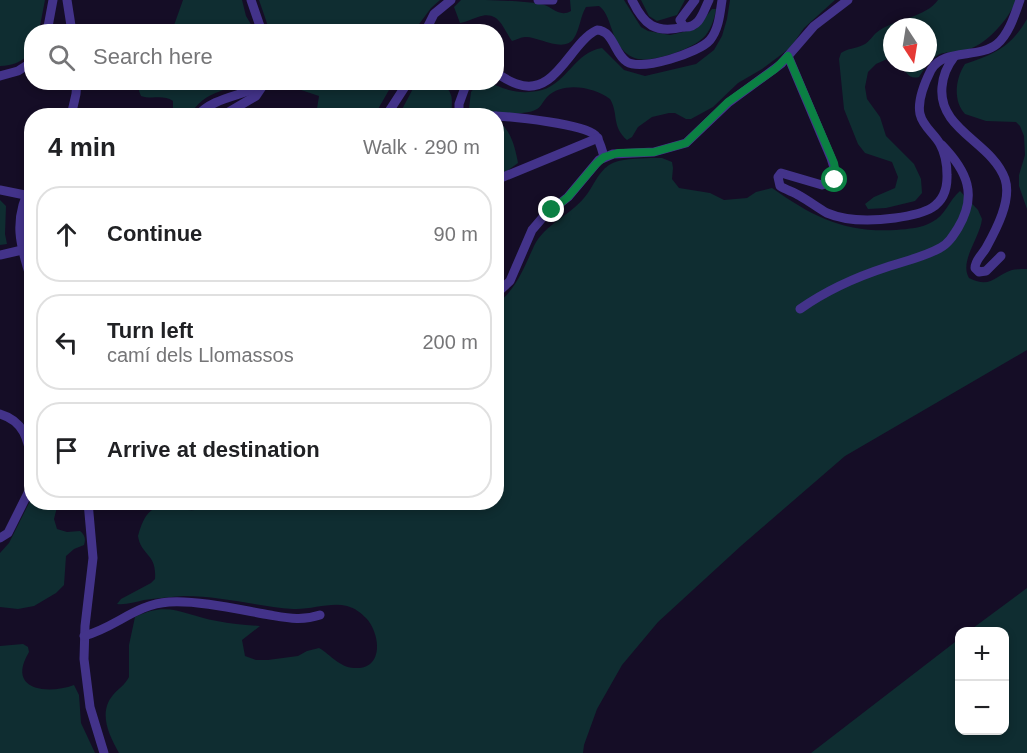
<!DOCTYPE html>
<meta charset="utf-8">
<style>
:root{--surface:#fff;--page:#f2f2f2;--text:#202124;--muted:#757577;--line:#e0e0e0}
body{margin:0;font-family:Arial,sans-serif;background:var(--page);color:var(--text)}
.controls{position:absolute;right:18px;bottom:18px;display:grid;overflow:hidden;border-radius:12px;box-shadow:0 3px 9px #0003}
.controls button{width:54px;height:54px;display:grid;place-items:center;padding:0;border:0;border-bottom:2px solid var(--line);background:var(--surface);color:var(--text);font:30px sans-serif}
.compass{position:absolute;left:883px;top:18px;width:54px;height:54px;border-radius:50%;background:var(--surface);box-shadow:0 3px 9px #0003;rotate:168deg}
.stop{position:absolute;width:18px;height:18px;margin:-14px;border:4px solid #0b8043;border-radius:50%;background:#fff}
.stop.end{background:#0b8043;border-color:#fff;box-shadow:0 2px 6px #0008}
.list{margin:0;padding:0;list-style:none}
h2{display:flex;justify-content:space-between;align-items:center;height:78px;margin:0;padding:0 24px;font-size:26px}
h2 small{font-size:20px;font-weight:400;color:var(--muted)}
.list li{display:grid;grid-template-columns:39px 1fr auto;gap:18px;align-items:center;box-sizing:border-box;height:96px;margin:0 12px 12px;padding:0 12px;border:2px solid var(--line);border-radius:24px}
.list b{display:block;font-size:22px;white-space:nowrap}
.list p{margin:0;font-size:20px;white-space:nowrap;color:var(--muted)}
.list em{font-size:20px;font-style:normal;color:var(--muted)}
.icon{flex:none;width:33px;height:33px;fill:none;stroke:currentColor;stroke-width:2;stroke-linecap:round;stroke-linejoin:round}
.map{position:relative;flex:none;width:1027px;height:753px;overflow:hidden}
.search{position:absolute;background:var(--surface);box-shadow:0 3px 9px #0003;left:24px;top:24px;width:480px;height:66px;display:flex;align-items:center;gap:15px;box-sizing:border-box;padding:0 21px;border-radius:24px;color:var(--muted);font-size:22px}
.panel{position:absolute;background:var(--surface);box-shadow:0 3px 9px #0003;left:24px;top:108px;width:480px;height:402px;border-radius:24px}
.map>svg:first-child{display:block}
</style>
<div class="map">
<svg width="1027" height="753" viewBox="0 0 1027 753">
<rect width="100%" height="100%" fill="#150d26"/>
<g fill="#0f2d31">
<path d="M0 0H45L39 31 32 32 31 52C23 61 13 66 0 66Z"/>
<path d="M183 0H242L246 16 255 31H172Z"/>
<path d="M259 0H440L431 8 414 31 270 32Z"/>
<path d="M461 0C488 0 515 0 541 4 552 6 559 18 571 11L570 0H624L641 27 648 31 670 35 696 29 712 9H716C715 18 710 32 703 38 692 49 654 62 638 59 633 58 626 54 623 50 611 39 611 14 599 6L586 7C580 17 580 29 574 38 564 54 538 36 525 37 521 37 516 40 512 41 502 27 499 10 478 17 471 19 466 22 460 23L454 7Z"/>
<path d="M641 0H685L677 15 657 21 649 16Z"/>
<path d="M730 0H835L804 28 790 48 762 69 738 83 713 107 691 119H686L675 113H669L652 117 638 127 632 137 627 140C611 126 619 114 610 99 594 87 563 81 547 97 543 101 541 108 535 110 523 116 480 115 469 108L471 92 479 83C491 82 495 86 506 89 517 93 530 93 542 90 567 83 575 52 602 48L624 70 645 76 696 64 714 50 722 36 727 19Z"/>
<path d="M938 0H1017C1007 21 986 46 963 51 946 54 942 49 928 63V27H892V59H887L876 64 868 72 865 87 867 99 880 117 886 136 914 164 921 179 922 193 915 201 886 208 868 209 865 204 874 197 895 188 898 177 892 162 865 153 858 144 844 109 839 59 841 53C848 48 855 49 863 45 870 42 873 34 880 30 897 19 926 17 938 0Z"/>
<path d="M1027 19V209L1019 186V175L1025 155 1024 136 1020 126 1016 122 986 121 965 114C953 101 955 79 965 64 995 54 1011 47 1027 19Z"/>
<path d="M899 63H928L919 77C908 80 905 70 899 63Z"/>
<path d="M140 83V82L255 83C232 88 203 90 190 116L173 115V101C163 94 152 100 141 96L139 91Z"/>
<path d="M280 83H393L374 116 316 115 319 96Z"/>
<path d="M416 83C428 82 446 80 451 95 453 101 451 109 452 115H399Z"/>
<path d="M497 120C511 130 515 147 518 163L507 171 497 174Z"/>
<path d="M651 158H662L672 162 673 168 672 179 679 188 710 193 724 200 747 198 756 192 772 188C813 217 845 233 896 230 908 229 922 228 932 222 945 216 949 200 960 191L978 210 982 219C980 238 959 261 969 278 991 289 994 276 1012 270 1016 269 1022 269 1027 269V350L845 456 742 545 658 622 622 665 597 709 584 745 583 753H119C109 735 98 713 113 695 118 689 125 685 129 677V645L135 617C169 600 183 615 217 621 231 624 245 625 260 626L242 640 245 656 256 660H268L298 656 307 651 319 648C331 655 339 667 354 668 384 670 381 634 366 618 361 613 355 608 347 606 330 602 311 610 293 609 256 606 221 596 184 596 171 597 157 598 144 600 135 602 126 605 117 604L121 599 151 583 155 579C157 553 141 556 138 536 153 478 185 528 212 502H496L497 304C516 289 524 268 534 246 545 224 569 216 584 198 593 188 597 173 609 165 620 158 638 159 651 158Z"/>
<path d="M0 200 6 206 5 234 7 244 0 245Z"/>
<path d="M31 499 32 502 58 503 54 519 57 529 67 532 80 531C85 535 86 539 84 545L74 549 66 556 64 585 56 593 34 606 18 609 0 607V553L9 543Z"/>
<path d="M1027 588V753H811L959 639 960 730H1004V632L969 631Z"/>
<path d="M23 644 28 647 29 652C6 690 47 695 74 685L79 695 81 723 95 753H0V646Z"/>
</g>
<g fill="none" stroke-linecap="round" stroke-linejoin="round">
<g stroke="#43338a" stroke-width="9">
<path d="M67 0 72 32"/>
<path d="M251 0 262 32"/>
<path d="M538 0H553"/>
<path d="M632 0C644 25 655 34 684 27"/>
<path d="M695 0 680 20 684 27C700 28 703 12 709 0"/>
<path d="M47 32 53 0"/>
<path d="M425 32 434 14 451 0"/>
<path d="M788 56 831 158 836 174 832 182 822 185 781 173 778 177 780 186C786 190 794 192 800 196 809 201 818 208 827 213 848 222 873 221 895 218 923 214 948 209 947 175 947 164 945 153 940 144 934 133 923 127 920 114 917 100 925 82 931 70 943 48 979 59 997 44 1009 34 1015 14 1020 0"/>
<path d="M954 57C947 66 943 75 942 87 938 130 992 142 1005 179 1012 200 996 230 986 248 982 255 975 260 975 268L979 272 986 271 1001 256"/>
<path d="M496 73C503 77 510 82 517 84 556 98 570 42 597 30 614 31 614 54 627 62 642 71 699 53 710 40 719 29 720 13 722 0"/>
<path d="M0 76 18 71 32 62"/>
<path d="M71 116 76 94 77 82"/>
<path d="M197 116C215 96 242 97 264 84"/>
<path d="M222 116 256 96 262 87"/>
<path d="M386 116 408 82"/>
<path d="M459 116V104L467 82"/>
<path d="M475 116H495"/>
<path d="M496 116C515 117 583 124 595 135 600 140 602 150 604 157"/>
<path d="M496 180 598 138"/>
<path d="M32 184C12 219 20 246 32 282"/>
<path d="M0 190 25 195"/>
<path d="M0 255 22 250"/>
<path d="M496 294 510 281 532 230 544 216 568 197 599 160 613 154 654 152 686 143 728 103 781 64 814 26 848 0"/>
<path d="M800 309C827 290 856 277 887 267 905 261 924 257 940 248 948 244 953 236 958 228 978 195 967 171 942 145"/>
<path d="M0 414C24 421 28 439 32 462"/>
<path d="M88 502 93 558 85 626 84 659 90 707 104 753"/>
<path d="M0 538 8 533 32 485"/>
<path d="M84 636C115 628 136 604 169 602 198 600 241 610 270 615 288 618 302 621 320 615"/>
</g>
</g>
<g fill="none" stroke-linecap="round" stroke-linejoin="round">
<path stroke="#0b8043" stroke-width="8" d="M552 210 568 197 596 164 604 157 618 153 654 152 686 143 728 102 775 69 788 56 834 163 836 174 835 180"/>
</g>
</svg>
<div class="controls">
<button>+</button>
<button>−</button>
</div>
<svg class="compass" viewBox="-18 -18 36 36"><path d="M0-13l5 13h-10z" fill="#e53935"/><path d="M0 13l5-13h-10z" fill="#757577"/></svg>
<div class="stop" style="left:835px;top:180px"></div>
<div class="stop end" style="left:552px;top:210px"></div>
<div class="search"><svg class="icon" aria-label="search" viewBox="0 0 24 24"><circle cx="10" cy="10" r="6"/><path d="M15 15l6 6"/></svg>Search here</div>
<section class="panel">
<h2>4 min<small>Walk · 290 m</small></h2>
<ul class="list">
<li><svg class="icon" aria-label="ahead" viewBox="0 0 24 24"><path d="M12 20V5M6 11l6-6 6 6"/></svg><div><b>Continue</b></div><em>90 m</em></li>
<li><svg class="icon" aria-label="left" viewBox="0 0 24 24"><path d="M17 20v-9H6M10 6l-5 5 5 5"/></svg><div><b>Turn left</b><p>camí dels Llomassos</p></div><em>200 m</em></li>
<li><svg class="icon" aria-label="arrive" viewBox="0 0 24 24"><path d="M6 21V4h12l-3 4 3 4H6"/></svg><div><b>Arrive at destination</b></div></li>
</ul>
</section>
</div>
